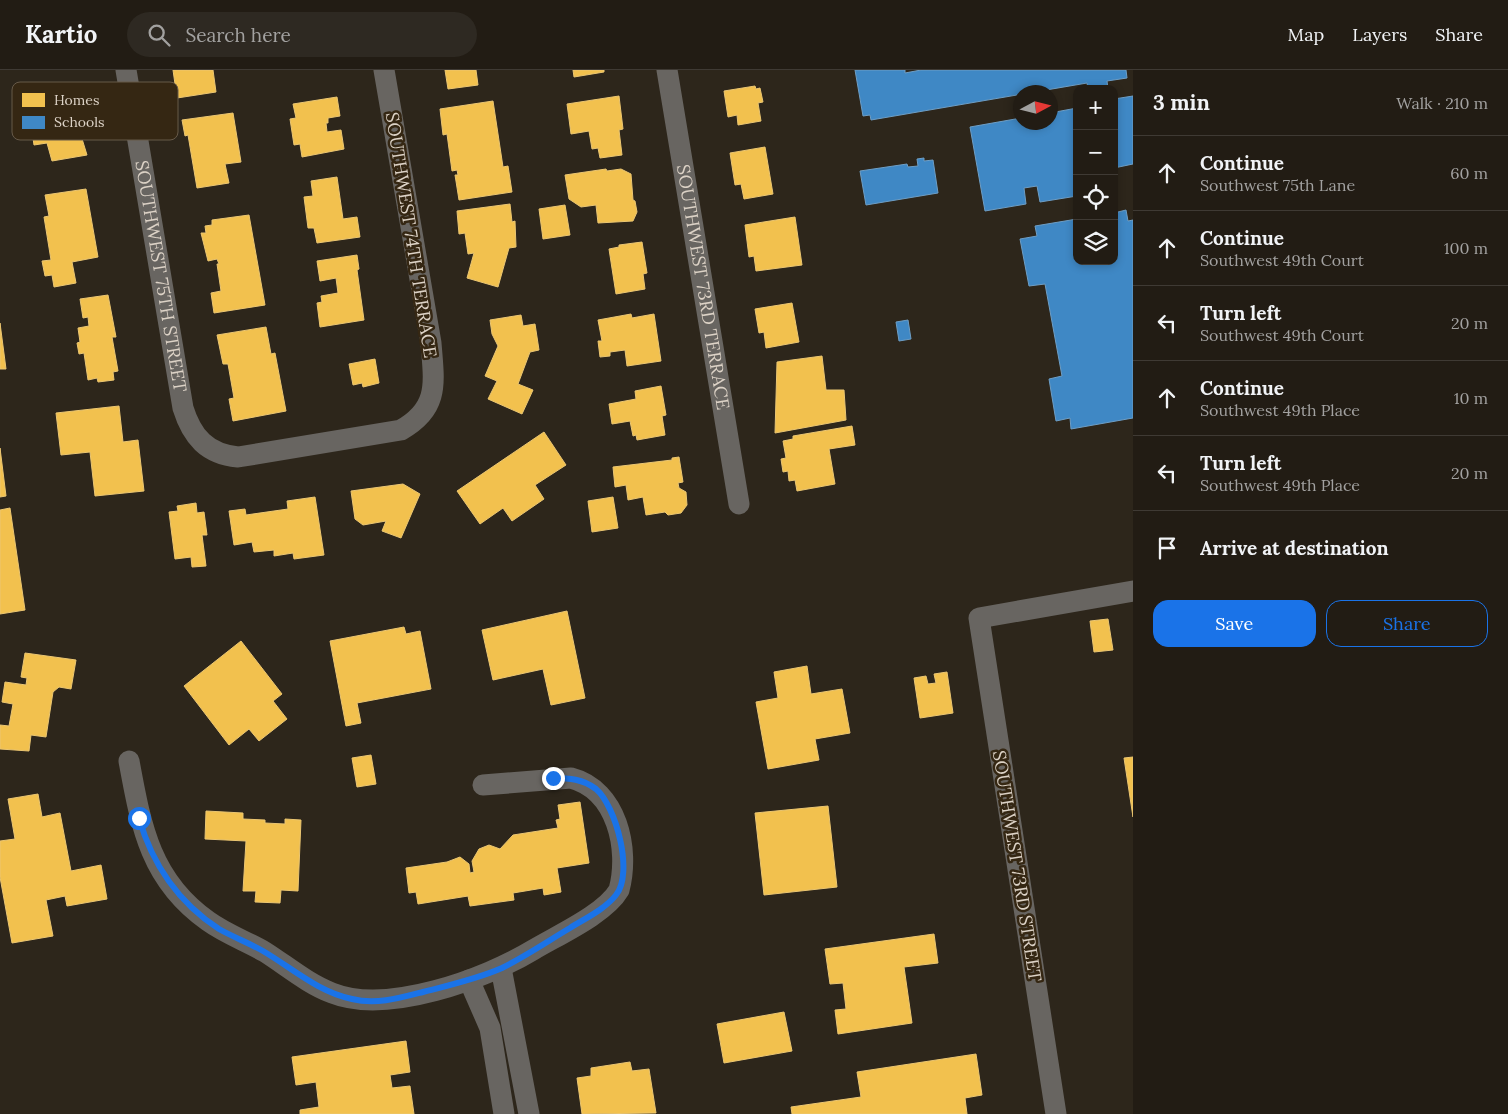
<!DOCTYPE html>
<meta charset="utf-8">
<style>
:root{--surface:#221c14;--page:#2e2922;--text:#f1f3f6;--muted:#a2a1a0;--line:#3f3a34;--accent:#1a73e8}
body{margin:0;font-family:Lora,serif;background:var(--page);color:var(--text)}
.controls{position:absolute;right:15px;top:15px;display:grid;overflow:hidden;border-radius:10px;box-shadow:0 2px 8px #0003}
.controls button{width:45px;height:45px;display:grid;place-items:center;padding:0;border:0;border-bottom:1px solid var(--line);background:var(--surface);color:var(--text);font:25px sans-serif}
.compass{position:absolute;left:1013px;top:15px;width:45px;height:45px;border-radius:50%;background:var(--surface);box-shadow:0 2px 8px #0003;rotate:83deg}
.stop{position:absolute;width:15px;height:15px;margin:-11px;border:4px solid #1a73e8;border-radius:50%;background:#fff}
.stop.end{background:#1a73e8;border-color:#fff;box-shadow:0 1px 5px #0008}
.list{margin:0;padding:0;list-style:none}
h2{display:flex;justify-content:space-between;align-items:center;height:65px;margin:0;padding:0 20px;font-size:21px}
h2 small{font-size:16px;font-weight:400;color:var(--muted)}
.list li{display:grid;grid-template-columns:32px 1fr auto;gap:15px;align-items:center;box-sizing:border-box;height:75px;padding:0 20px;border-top:1px solid var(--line)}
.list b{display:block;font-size:19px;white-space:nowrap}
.list p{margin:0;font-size:16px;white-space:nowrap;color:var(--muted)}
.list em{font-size:16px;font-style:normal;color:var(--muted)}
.actions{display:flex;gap:10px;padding:15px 20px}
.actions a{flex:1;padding:11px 0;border:1px solid var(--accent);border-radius:15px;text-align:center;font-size:18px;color:var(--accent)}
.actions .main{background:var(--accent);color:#fff}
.icon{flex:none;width:28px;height:28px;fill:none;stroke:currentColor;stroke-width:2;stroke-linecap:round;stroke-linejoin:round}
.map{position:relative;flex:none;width:1133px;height:1044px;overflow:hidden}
header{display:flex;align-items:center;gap:30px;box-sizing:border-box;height:70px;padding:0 25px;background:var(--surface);border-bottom:1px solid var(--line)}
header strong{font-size:24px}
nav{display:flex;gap:28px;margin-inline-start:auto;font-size:18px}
.search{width:350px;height:45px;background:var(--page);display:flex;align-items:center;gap:12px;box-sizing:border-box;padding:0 18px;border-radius:28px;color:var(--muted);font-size:19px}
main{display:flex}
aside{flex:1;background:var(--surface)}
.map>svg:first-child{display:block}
</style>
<header>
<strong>Kartio</strong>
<div class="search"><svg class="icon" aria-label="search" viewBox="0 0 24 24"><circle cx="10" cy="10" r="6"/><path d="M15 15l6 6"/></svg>Search here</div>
<nav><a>Map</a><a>Layers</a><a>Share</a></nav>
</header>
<main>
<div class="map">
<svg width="1133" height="1044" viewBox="0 0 1133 1044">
<rect width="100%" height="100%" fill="#2d261b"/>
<g fill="#f2c14e" stroke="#ebc672">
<path d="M173 0H213L216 22 177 28Z"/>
<path d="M445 0H476L478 15 448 19Z"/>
<path d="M573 0H604V2L574 7Z"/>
<path d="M755 16 756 19 760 18 763 32 758 33 761 51 738 55 737 45 728 47 724 21Z"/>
<path d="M619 26 623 59 619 60 622 85 600 88 598 78 592 79 589 61 571 64 567 34Z"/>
<path d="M337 27 340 46 328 48V53H326L327 62 341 60 344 79 302 87 300 74 294 75 290 49 296 48 293 34Z"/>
<path d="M493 31 503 97 508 96 512 122 459 130 455 105H458L457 100 452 101 447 64 443 65 440 39Z"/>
<path d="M71 33 87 85 52 91 47 73 34 75 29 41Z"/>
<path d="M233 43 241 92 225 94 229 113 197 118 188 65 185 66 182 50Z"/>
<path d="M765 77 773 124 744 129 741 114 735 115 730 83Z"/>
<path d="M606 99 607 101 621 99 631 104 633 130 635 131 637 142 633 151 598 153 596 135 581 137 569 129 565 105Z"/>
<path d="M337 107 343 149 357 147 360 167 317 173 314 158H308L304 127 313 126 311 111Z"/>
<path d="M86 119 98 187 72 192 76 213 54 217 52 205 45 206 42 191 51 190 44 147 49 146 45 125Z"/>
<path d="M510 134 512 152 515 151 516 177 509 178 498 217 467 208 474 183 468 184 465 163 459 164 457 141Z"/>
<path d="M565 135 570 165 543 169 539 139Z"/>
<path d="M249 145 265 235 214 243 211 223 221 221 217 194H219L217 189 208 191 201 163H206L205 156 212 155V150Z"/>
<path d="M795 147 802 195 756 201 754 186 749 187 745 155Z"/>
<path d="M642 172 647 203 643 204 645 219 616 224 609 179 619 177V175Z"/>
<path d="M357 185 359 199 357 200 364 250 320 257 317 233 322 232 321 226 338 223 336 208 320 211 317 191Z"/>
<path d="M108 225 116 267H112L118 301 113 302 114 310 98 312 97 308 88 310 84 283 79 284 77 273 80 272 78 258 89 256 88 247 83 248 80 229Z"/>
<path d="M792 233 799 272 766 278 764 262 759 263 755 239Z"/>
<path d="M631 244 632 248 654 244 661 291 627 296 625 280 610 282V286L600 287 598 271H602L598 250Z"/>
<path d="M521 245 523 256 535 254 539 280 530 282 518 314 533 320 522 344 488 329 497 311 485 306 498 276 492 264 490 250Z"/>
<path d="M0 253 6 299H0Z"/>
<path d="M266 257 271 284 275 283 286 341 233 351 229 329 234 328 228 294H223L217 265Z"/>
<path d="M822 286 826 320H844L846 350 775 363 777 292Z"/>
<path d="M375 289 379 313 363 317 362 313 353 315 349 294Z"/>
<path d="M661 316 666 345 662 346 665 365 637 370 636 365 633 366 630 351 612 354 609 334 636 329 635 321Z"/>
<path d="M119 336 123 372 138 370 144 421 95 426 90 382 61 385 56 343Z"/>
<path d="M852 356 855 375 829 379 835 414 797 421 795 410 789 411 788 401 783 402 781 389 786 388 783 371 793 369V366Z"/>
<path d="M544 362 566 395 535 415 544 429 512 451 503 438 480 454 457 421Z"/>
<path d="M0 378 6 426 0 427Z"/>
<path d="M679 387 683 412 678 413 679 418 686 422 687 435 681 443 668 445 665 442 646 445 643 427 628 430 626 415 615 417 613 397 672 390V388Z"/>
<path d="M403 414 420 424 401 468 382 461 386 451 363 455 355 449 351 421Z"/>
<path d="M315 427 324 485 294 489 293 483 274 486V480L254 482 252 472 234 475 229 441 245 439 246 445 288 439 287 431Z"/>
<path d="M613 427 618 458 592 462 588 431Z"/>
<path d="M196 433 197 443 204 442 207 465H202L206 496 192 497 191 487 175 489 169 442 178 441 177 436Z"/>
<path d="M10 438 25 540 0 544V440Z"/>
<path d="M567 541 585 628 551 635 543 599 493 610 482 560Z"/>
<path d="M1108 549 1113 580 1094 582 1090 551Z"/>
<path d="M404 557 406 564 420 561 431 619 357 633 361 653 346 656 330 571Z"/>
<path d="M241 571 282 624 273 631 287 649 259 671 249 659 229 675 184 616Z"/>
<path d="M25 583 76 590 71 619 59 617 53 622 46 667 31 665 29 681 0 679V655L9 656 13 634 2 632 5 612 26 615 27 608 21 607Z"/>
<path d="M807 596 811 624 842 619 850 663 815 669 819 690 768 699 756 632 778 628 774 602Z"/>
<path d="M947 602 953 643 920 648 914 608 926 606 928 614 936 613 934 604Z"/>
<path d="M371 685 376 714 357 717 352 688Z"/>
<path d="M1133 687V747L1124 688Z"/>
<path d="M38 724 42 747 60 743 71 801 101 795 107 829 67 836 65 826 46 830 53 866 12 873 0 807V771L15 769 8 729Z"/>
<path d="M580 732 589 793 557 798 561 822 544 825 543 818 513 823 514 830 470 836 468 826 418 834 416 822 409 823 406 798 447 792 460 787 469 794 470 803 474 802 472 791 479 779 489 775 500 779 513 765 558 758 556 750 560 749 558 735Z"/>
<path d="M828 736 837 817 764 825 755 743Z"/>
<path d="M206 741 243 743V749L265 750V753L285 754V749L301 750 298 821 281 820 280 833 255 832 256 821H243L246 771 205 769Z"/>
<path d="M934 864 938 893 904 897 912 953 838 964 835 940 846 939 843 913 830 914 825 879Z"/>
<path d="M784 942 792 981 724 993 717 954Z"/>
<path d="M406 971 410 1002 390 1005 392 1018 410 1016 414 1044H300V1040L319 1037 316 1012 296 1015 292 987Z"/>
<path d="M976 984 982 1025 965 1028 967 1044H792L791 1037 861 1027 857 1002Z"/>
<path d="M630 992 632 1001 649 999 656 1043 582 1044 577 1008 591 1006V998Z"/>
</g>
<g fill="#3f88c5" stroke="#6e9ec5">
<path d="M855 0H905V3L921 0H1126L1127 8 1107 11 1108 19H1088L1087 13 871 50 870 45 863 46Z"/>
<path d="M1133 26V94L1114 98V29Z"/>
<path d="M1077 38V126L1040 132 1037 116 1024 118 1026 134 985 141 970 57 1021 48V52H1050V43Z"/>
<path d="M924 88V91L933 90 938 123 866 135 860 101 907 94 908 97 918 96 917 89Z"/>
<path d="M1126 140 1128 151 1133 150V348L1071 359 1070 348 1056 351 1049 309 1062 306 1045 214 1029 216 1020 169 1037 166 1035 156 1077 149V191H1114V143Z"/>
<path d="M908 250 911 269 899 271 896 252Z"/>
</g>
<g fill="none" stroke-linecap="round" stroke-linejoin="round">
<g stroke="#686561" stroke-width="21">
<path id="s1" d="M126 0 183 338C192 367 207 384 238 387L401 360C440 338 434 312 431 273L384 0"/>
<path id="s2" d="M667 0 739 434"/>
<path d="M129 691C141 756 150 810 208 851 226 864 246 871 265 882 287 896 308 914 332 923 387 945 485 909 533 880 558 865 605 844 619 820 630 779 617 720 571 708L483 715"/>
<path d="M501 898 529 1044"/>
<path d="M469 910 490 958 504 1044"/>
<path d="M1056 1044 979 548 1133 521"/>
</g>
</g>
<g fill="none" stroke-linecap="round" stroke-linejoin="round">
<path stroke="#1a73e8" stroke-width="6" d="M139 748C152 794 179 833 219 859 233 867 249 873 263 881 292 898 318 922 352 929 376 935 400 928 423 922 450 915 477 909 502 898 526 886 548 871 570 858 586 848 605 839 616 825 634 803 616 736 596 719 583 709 569 708 553 708"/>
</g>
<g text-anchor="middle" stroke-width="5" stroke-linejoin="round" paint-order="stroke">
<g font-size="18" fill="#dcd2c6" stroke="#352713">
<text transform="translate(411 165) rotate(81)" y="6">SOUTHWEST 74TH TERRACE</text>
<text dy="6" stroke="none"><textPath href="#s1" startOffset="209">SOUTHWEST 75TH STREET</textPath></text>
<text dy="6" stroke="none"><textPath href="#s2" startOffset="220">SOUTHWEST 73RD TERRACE</textPath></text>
<text transform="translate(1017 796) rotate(81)" y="6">SOUTHWEST 73RD STREET</text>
</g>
</g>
<rect x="12" y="12" width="166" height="58" rx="8" fill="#352713" stroke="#675a49" stroke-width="1"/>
<rect x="22" y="23" width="23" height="14" fill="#f2c14e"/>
<rect x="22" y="46" width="23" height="13" fill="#3f88c5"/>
<g font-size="14" fill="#dcd2c6">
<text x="54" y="35">Homes</text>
<text x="54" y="57">Schools</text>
</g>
</svg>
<div class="controls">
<button>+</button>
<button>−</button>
<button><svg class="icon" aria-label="locate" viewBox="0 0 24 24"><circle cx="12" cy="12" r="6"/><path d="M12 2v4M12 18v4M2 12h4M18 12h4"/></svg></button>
<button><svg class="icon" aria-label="layers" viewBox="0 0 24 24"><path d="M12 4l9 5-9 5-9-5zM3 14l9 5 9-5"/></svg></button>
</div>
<svg class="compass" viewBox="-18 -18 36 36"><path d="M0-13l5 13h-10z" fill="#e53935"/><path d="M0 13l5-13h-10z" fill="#a2a1a0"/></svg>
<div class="stop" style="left:139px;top:748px"></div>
<div class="stop end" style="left:553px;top:708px"></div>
</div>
<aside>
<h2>3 min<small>Walk · 210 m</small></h2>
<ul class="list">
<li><svg class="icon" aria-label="ahead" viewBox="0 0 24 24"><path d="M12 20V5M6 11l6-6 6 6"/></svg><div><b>Continue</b><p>Southwest 75th Lane</p></div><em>60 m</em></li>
<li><svg class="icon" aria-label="ahead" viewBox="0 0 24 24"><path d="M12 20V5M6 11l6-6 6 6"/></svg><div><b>Continue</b><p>Southwest 49th Court</p></div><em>100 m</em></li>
<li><svg class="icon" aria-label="left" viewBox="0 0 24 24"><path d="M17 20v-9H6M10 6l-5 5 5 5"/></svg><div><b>Turn left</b><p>Southwest 49th Court</p></div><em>20 m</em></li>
<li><svg class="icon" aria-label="ahead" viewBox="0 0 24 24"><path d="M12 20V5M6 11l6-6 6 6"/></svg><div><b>Continue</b><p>Southwest 49th Place</p></div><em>10 m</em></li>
<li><svg class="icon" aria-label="left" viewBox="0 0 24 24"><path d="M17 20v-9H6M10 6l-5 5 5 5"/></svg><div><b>Turn left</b><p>Southwest 49th Place</p></div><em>20 m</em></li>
<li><svg class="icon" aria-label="arrive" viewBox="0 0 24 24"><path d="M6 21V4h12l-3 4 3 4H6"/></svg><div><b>Arrive at destination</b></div></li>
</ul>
<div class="actions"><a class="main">Save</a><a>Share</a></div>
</aside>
</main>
